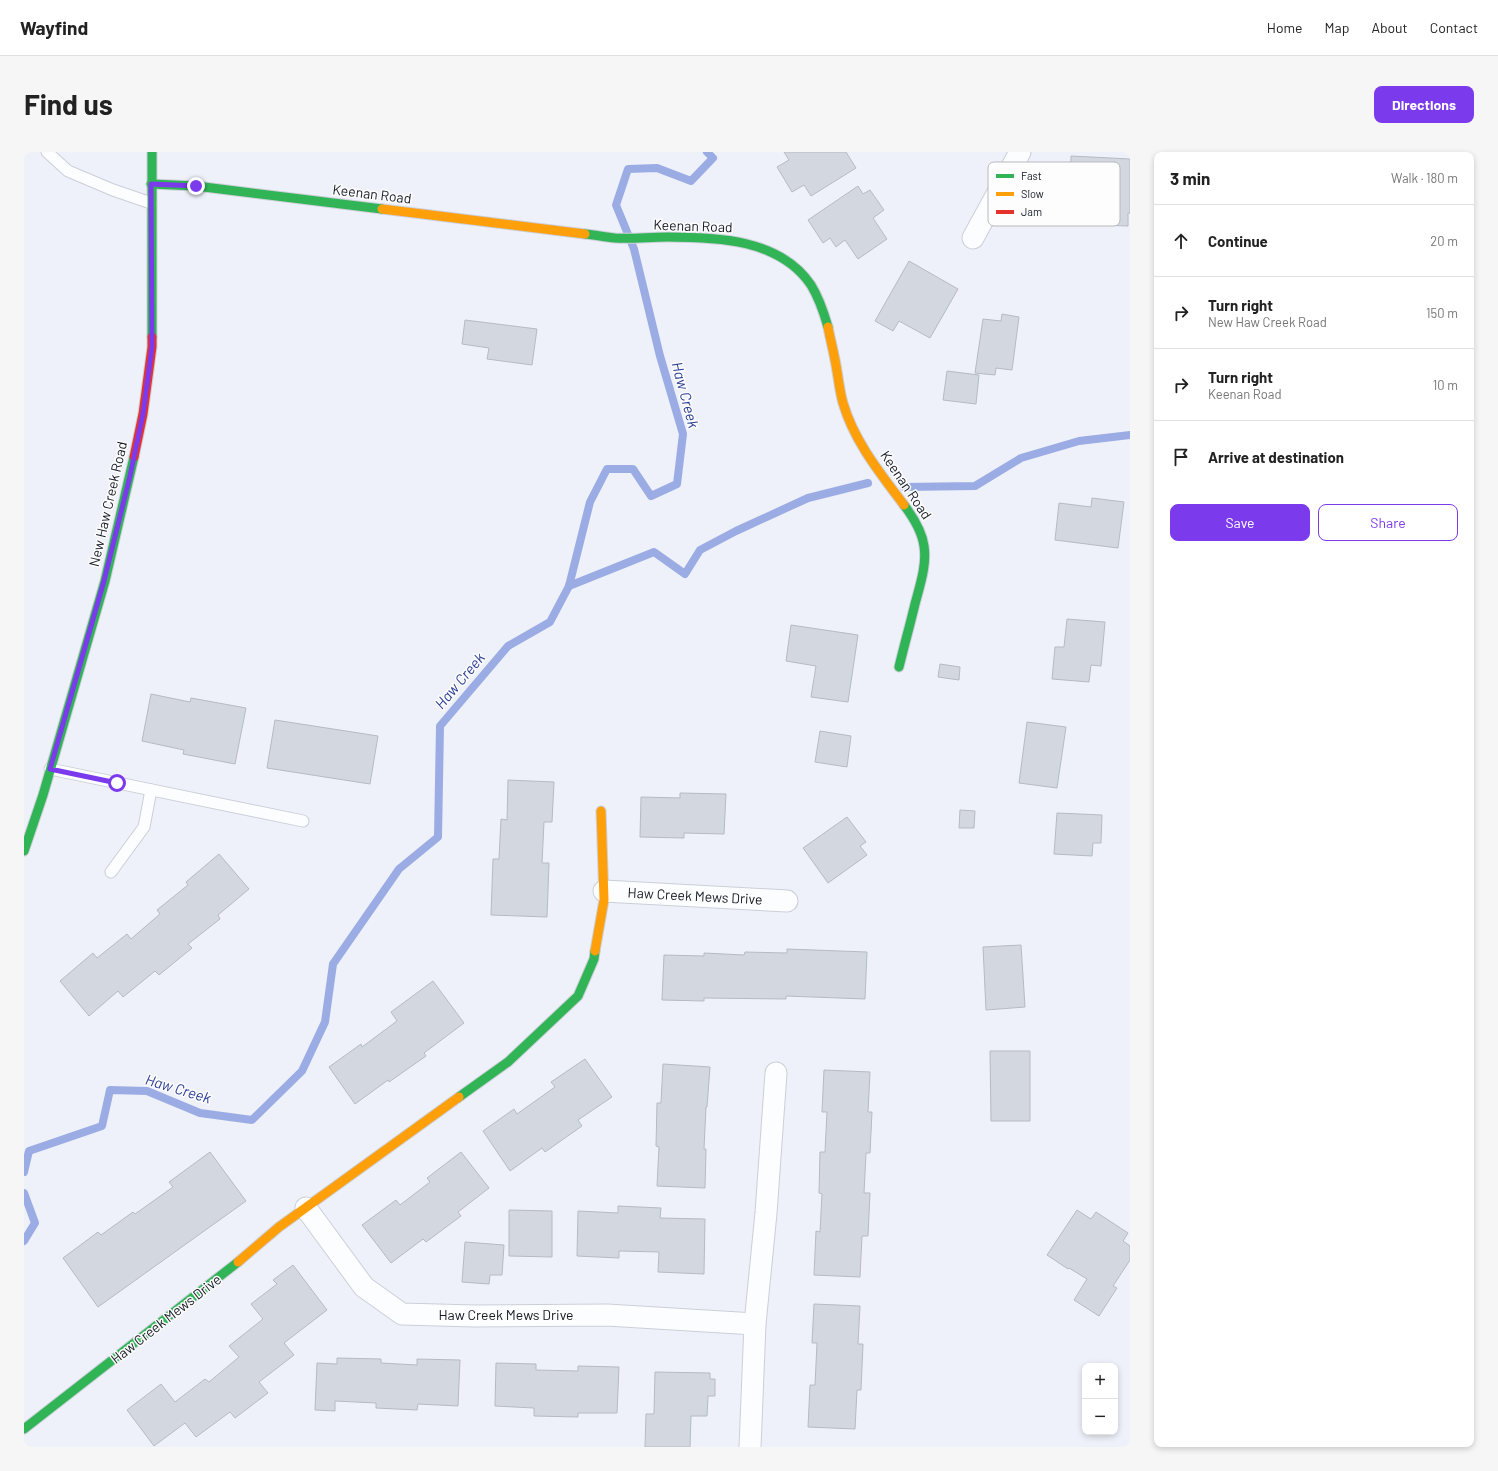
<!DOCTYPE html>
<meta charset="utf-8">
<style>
:root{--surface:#fff;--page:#f6f6f6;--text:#222;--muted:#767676;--line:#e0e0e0;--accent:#7c3aed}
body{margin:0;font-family:Barlow,sans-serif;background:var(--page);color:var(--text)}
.controls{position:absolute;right:12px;bottom:12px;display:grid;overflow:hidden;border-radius:8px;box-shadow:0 2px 6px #0003}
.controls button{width:36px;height:36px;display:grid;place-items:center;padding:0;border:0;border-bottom:1px solid var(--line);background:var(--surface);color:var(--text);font:20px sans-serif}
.stop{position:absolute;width:12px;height:12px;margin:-9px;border:3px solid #7c3aed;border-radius:50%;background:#fff}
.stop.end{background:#7c3aed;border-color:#fff;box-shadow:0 1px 4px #0008}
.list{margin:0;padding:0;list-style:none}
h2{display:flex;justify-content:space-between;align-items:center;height:52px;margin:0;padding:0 16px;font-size:17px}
h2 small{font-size:13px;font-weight:400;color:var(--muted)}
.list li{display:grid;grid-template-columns:26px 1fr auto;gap:12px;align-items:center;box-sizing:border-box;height:72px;padding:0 16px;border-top:1px solid var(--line)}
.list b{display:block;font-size:15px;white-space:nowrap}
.list p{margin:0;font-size:13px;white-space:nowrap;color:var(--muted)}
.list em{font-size:13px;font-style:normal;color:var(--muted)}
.actions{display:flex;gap:8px;padding:12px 16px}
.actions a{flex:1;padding:9px 0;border:1px solid var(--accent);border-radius:8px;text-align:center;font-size:14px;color:var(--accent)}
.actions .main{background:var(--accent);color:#fff}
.icon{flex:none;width:22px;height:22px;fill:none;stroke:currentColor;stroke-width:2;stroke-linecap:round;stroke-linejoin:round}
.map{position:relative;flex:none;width:1106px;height:1295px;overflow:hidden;border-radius:8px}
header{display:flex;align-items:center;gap:24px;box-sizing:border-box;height:56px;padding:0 20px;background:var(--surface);border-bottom:1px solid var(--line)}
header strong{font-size:19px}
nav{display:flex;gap:22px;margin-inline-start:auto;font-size:14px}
.intro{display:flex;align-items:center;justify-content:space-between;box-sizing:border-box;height:96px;padding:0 24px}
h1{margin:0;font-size:28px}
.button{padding:10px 18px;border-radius:8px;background:var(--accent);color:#fff;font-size:14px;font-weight:700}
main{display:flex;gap:24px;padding:0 24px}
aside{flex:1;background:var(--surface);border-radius:8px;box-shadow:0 2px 6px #0003}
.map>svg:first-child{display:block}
</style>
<header>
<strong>Wayfind</strong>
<nav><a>Home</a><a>Map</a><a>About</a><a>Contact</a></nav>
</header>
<div class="intro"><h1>Find us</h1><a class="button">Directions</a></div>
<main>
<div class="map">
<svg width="1106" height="1295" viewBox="0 0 1106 1295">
<rect width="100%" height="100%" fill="#eef1f9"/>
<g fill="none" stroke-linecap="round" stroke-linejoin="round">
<g stroke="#9aace3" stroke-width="8">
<path d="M880 335 951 334 997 306 1055 289 1106 283"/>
<path d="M545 434 630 400 661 422 676 398 712 379 784 346 844 331"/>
<path d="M0 1020 5 999 78 974 86 938 123 939 176 961 228 968 278 919 301 870 309 812 375 717 414 685 416 574 484 494 526 470 545 434 566 350 583 317H609L627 344 653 332 659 282 636 204 610 97 592 53 604 17 633 16 667 29 689 6 683 0"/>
<path d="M0 1041 11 1071 0 1089"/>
</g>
</g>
<g fill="#d3d7e0" stroke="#b6bac4">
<path d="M760 0H822L832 16 787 44 780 33 768 40 753 15 765 8Z"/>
<path d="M1047 4 1106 7V61H1104V74L1076 73 1077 55 1046 54Z"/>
<path d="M834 34 839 42 846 38 860 58 849 66 863 87 834 107 821 88 812 95 806 86 799 91 784 68Z"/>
<path d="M885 109 934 137 906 186 875 169 869 179 851 169Z"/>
<path d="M978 162 995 165 988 218 972 216 971 223 951 221 959 167 977 169Z"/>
<path d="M441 168 513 177 508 213 463 207 465 196 438 192Z"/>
<path d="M923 219 955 223 952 252 919 248Z"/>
<path d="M1068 346 1100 350 1094 396 1031 388 1035 351 1067 355Z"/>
<path d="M1043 467 1081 470 1077 514 1067 513 1065 530 1028 527 1031 495H1040Z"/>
<path d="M767 473 834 483 824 550 787 545 792 514 762 509Z"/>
<path d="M916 512 936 515 935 528 914 525Z"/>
<path d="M127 542 166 550 167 546 222 556 211 612 159 602 160 598 118 589Z"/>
<path d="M251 568 354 584 346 632 243 616Z"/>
<path d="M1003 570 1042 575 1033 636 995 631Z"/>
<path d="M796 579 827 584 823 615 791 610Z"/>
<path d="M484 628 530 630 528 670H520L518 711H525L523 765 467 763 469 707H475L477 667 483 668Z"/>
<path d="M656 641 702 642 700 682 660 681V686L616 685 617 645 656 646Z"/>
<path d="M936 658 951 659 950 676H935Z"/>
<path d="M1033 661 1078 663 1077 691H1069L1068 704 1030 702Z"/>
<path d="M823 665 842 690 836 694 843 703 804 731 779 696Z"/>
<path d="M195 702 225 737 194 763 196 767 164 792 168 796 135 823 131 819 99 845 94 839 65 864 36 829 69 801 73 806 103 782 107 787 136 762 133 758 164 733 162 730Z"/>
<path d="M997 793 1001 855 962 858 959 795Z"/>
<path d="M763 797 843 800 841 847 762 844V847L680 846V849L638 848 640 803 680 804V801L720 803 721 800 763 801Z"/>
<path d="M409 829 440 871 400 901 402 904 365 930 364 928 331 952 305 915 337 892 338 895 373 869 367 860Z"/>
<path d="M966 899H1006V969H967Z"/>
<path d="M561 907 588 945 554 968 558 974 521 1000 518 996 486 1019 459 979 490 957 493 962 531 935 527 930Z"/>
<path d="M639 912 686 915 683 955H682L680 997H682L681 1036 633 1034 635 995 632 994 633 951H637Z"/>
<path d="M800 918 846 920 844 960H848L846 1001H842L840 1041H846L844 1084H838L836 1125 790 1123 792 1079 796 1080 798 1042 795 1041 796 1000H801L803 960H798Z"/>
<path d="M186 1000 222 1049 74 1155 39 1106 74 1080 77 1083 109 1060 111 1062 149 1035 145 1030Z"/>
<path d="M437 1000 465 1036 434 1060 437 1064 402 1090 399 1087 367 1111 338 1073 372 1048 376 1053 406 1030 403 1026Z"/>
<path d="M594 1054 637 1056 636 1066 681 1067 680 1122 634 1120 635 1100 595 1099V1106L553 1104 554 1059 594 1061Z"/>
<path d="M485 1058 528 1059V1105L485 1104Z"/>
<path d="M1053 1058 1067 1067 1072 1060 1104 1081 1099 1089 1106 1094V1108L1089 1134 1093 1136 1075 1164 1050 1148 1063 1127 1045 1116 1044 1117 1023 1103Z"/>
<path d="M441 1090 480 1093 478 1123H466L465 1132 438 1130Z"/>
<path d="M269 1113 303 1158 260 1191 270 1203 235 1230 244 1241 211 1266 206 1260 172 1285 161 1271 130 1294 103 1258 137 1232 151 1250 181 1227 185 1230 215 1205 205 1194 239 1167 227 1152 253 1132 249 1128Z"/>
<path d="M790 1152 836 1154 834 1192H839L837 1238H833L831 1277 784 1275 786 1233H791L793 1191H788Z"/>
<path d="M313 1206 357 1207V1211L393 1213V1207L436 1208 434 1254 394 1252 393 1258 352 1256V1251L311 1249V1259L291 1258 293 1211 313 1212Z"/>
<path d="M472 1211 512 1212V1218L554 1219V1214L595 1215 593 1261H554V1265L510 1264V1256L471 1254Z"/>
<path d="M631 1220 686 1221V1227H691V1244H684L683 1264H667L666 1295H621L622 1262H630Z"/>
</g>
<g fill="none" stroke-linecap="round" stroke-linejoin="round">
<g stroke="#cbcfd9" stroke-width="13">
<g id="lane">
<path d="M23 0 44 19 89 38 127 51"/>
<path d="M26 617 279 669"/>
<path d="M87 720 120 675 127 638"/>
</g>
</g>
<g stroke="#cbcfd9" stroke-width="23">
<g id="street">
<path d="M949 86 996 0"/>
<path d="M580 739 763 749"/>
<path d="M282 1056 340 1135 378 1162 450 1164 583 1163 731 1172 726 1295"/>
<path d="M731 1172 742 1061 752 921"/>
</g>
</g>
<g stroke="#cbcfd9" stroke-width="11">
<g id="fast">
<path d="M128 0V185"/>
<path d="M127 32 172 34 358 57"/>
<path d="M561 82C571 83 581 85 591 86 608 87 626 85 643 85 693 85 756 87 787 133 795 146 800 161 804 175"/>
<path d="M875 515C880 494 886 473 891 452 896 433 903 413 900 394 898 379 889 365 880 353"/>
<path d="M0 699 19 643 81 429 110 305"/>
<path d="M435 945 484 910 554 844 570 807 571 799"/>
<path d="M0 1277 214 1110"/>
</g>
</g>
<g stroke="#cbcfd9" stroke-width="11">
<g id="slow">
<path d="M358 57 561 82"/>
<path d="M804 175C806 186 809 197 811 208 814 222 815 237 819 251 830 289 856 321 880 353"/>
<path d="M571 799 580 748 577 659"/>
<path d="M214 1110 255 1075 435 945"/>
</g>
</g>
<g stroke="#cbcfd9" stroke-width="11">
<path id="jam" d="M110 305 119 262 128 195V185"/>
</g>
<use href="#lane" stroke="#fcfdfe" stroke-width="11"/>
<use href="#street" stroke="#fcfdfe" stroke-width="21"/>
<use href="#fast" stroke="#30b455" stroke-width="9"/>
<use href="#slow" stroke="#ff9f0a" stroke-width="9"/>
<use href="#jam" stroke="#e5322d" stroke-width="9"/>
</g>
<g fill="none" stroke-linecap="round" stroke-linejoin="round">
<path stroke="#7c3aed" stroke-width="5" d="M93 631 26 617 80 429 106 324 119 262 128 195 127 32 172 34"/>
</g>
<g text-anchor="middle" stroke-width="3" stroke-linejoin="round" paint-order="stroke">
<g font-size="14" fill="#141924" stroke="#fdfdfd">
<text transform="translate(348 42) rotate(7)" y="5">Keenan Road</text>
<text transform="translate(669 74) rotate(2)" y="5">Keenan Road</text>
<text transform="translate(882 333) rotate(56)" y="5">Keenan Road</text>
<text transform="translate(84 352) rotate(-77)" y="5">New Haw Creek Road</text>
<text transform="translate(671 744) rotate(3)" y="5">Haw Creek Mews Drive</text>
<text x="482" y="1168">Haw Creek Mews Drive</text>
<text transform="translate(142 1167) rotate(-38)" y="5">Haw Creek Mews Drive</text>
</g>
<g font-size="15" font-style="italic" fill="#2a3e95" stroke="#fdfdfd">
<text transform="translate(661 243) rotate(75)" y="5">Haw Creek</text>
<text transform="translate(436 529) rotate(-50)" y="5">Haw Creek</text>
<text transform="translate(154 937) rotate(17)" y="5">Haw Creek</text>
</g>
</g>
<rect x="964" y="10" width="132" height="64" rx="6" fill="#fdfdfd" stroke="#b7b9bc" stroke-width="1"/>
<rect x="972" y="22" width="18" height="4" fill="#30b455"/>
<rect x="972" y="40" width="18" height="4" fill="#ff9f0a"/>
<rect x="972" y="58" width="18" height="4" fill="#e5322d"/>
<g font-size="11" fill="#141924">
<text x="997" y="28">Fast</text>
<text x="997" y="46">Slow</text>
<text x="997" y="64">Jam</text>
</g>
</svg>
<div class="controls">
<button>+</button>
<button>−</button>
</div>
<div class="stop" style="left:93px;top:631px"></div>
<div class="stop end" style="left:172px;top:34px"></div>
</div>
<aside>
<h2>3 min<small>Walk · 180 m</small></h2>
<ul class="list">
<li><svg class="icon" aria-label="ahead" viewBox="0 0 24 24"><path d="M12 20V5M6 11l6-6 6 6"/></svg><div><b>Continue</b></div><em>20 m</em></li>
<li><svg class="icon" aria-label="right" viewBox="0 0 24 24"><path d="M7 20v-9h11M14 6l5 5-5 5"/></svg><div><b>Turn right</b><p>New Haw Creek Road</p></div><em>150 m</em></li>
<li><svg class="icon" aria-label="right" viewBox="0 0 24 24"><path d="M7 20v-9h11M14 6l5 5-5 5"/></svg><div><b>Turn right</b><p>Keenan Road</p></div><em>10 m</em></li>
<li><svg class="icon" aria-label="arrive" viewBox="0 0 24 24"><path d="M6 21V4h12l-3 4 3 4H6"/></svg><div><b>Arrive at destination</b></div></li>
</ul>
<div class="actions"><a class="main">Save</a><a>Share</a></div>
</aside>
</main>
